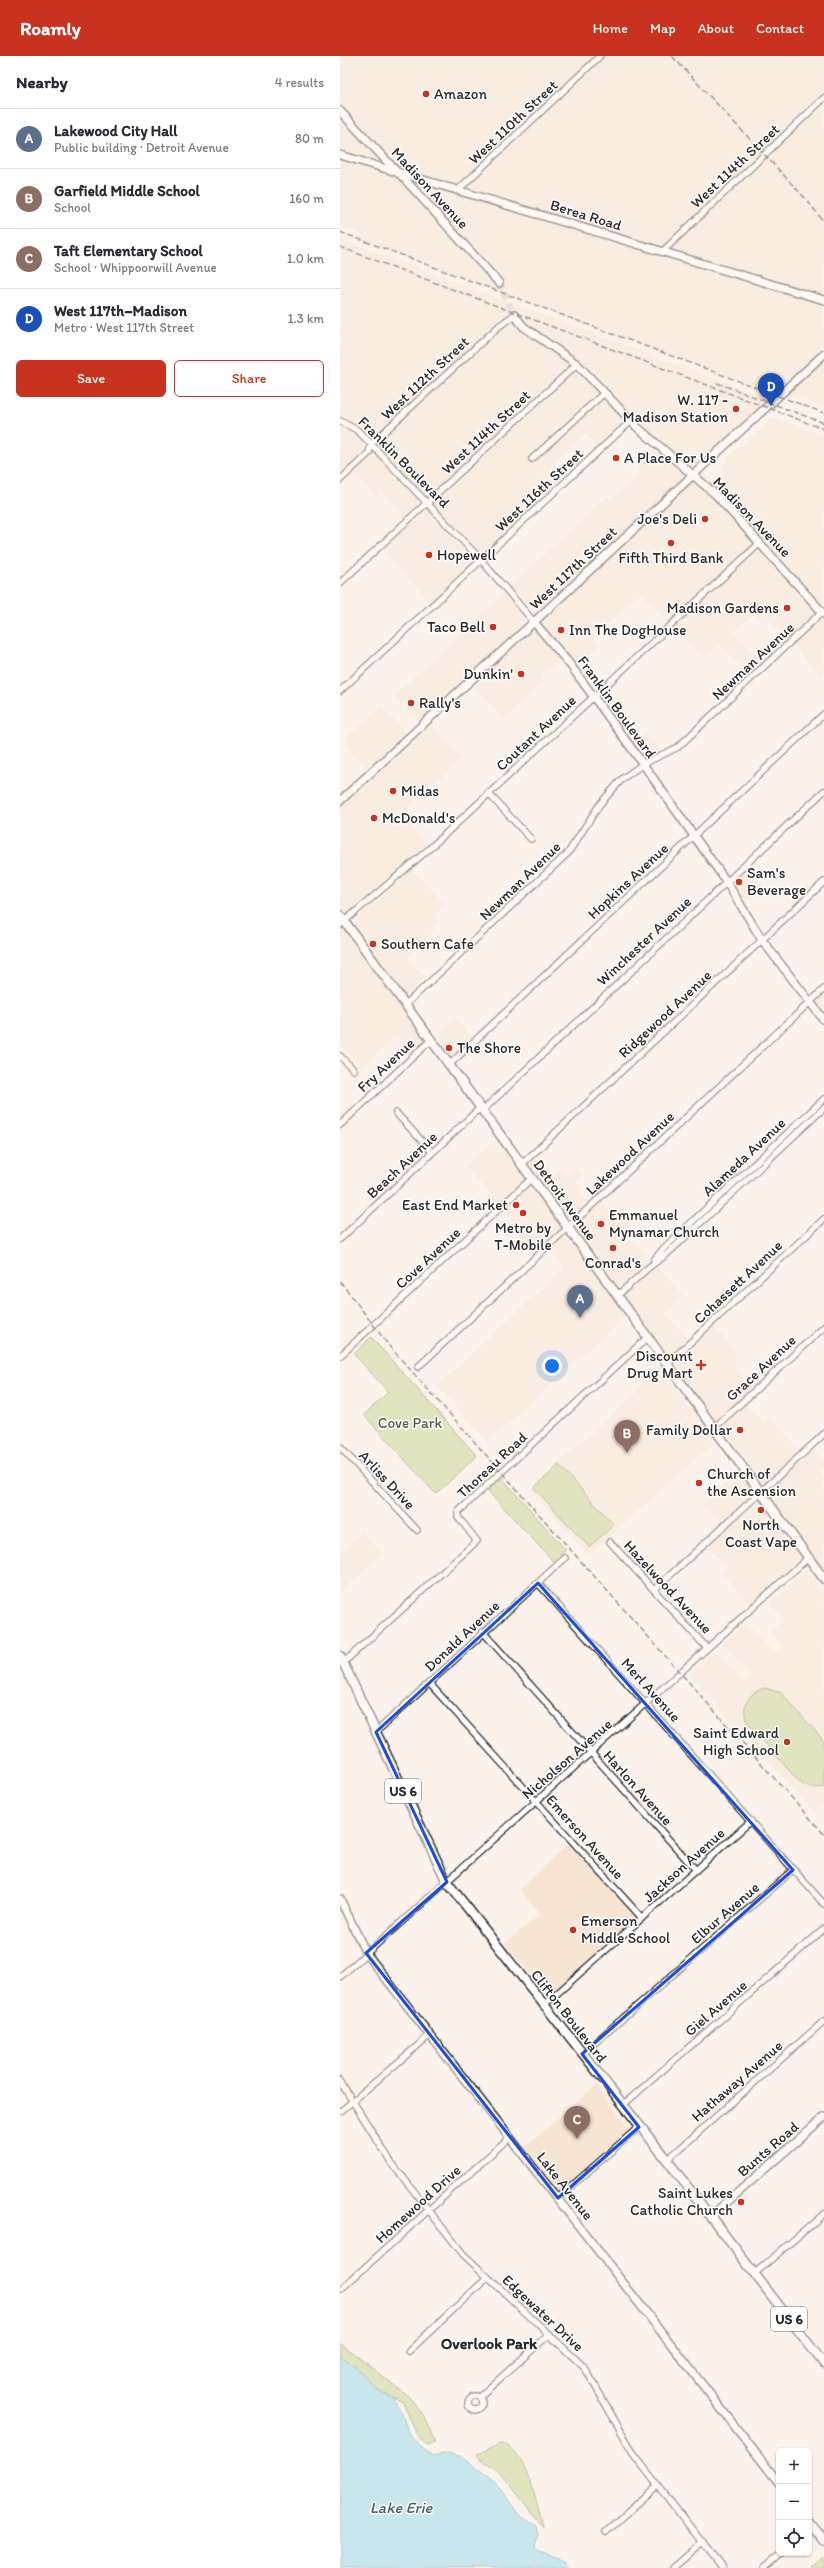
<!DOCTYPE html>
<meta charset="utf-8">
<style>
:root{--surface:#fff;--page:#f7f7f7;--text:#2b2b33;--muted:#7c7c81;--line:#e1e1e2;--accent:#c8321e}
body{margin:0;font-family:Itim,sans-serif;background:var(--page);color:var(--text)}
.controls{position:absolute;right:12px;bottom:12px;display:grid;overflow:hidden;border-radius:6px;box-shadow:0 1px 3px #0004}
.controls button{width:36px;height:36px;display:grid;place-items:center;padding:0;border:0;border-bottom:1px solid var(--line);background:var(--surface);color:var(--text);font:20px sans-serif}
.you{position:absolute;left:212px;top:1310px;width:14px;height:14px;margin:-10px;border:3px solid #fff;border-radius:50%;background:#1a73e8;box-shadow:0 0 0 6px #1a73e833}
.badge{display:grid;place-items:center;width:26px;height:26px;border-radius:50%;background:var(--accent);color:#fff;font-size:13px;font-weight:700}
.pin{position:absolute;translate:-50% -33px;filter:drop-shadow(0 1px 2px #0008)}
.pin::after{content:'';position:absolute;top:21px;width:14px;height:12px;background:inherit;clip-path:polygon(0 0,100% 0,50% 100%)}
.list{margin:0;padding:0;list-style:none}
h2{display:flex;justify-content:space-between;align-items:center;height:52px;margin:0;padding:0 16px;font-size:17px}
h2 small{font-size:13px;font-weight:400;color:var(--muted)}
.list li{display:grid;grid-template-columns:26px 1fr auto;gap:12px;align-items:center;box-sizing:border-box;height:60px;padding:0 16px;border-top:1px solid var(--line)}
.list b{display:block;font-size:15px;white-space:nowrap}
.list p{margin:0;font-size:13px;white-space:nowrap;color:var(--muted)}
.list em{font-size:13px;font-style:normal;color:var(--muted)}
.actions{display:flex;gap:8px;padding:12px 16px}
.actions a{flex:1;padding:9px 0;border:1px solid var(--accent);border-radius:6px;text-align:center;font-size:14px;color:var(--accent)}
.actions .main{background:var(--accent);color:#fff}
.icon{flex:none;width:22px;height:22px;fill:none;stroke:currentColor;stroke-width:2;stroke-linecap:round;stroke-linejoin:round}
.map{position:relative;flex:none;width:484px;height:2512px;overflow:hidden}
header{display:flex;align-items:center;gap:24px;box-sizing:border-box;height:56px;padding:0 20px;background:var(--accent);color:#fff}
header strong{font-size:19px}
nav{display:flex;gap:22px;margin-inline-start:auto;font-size:14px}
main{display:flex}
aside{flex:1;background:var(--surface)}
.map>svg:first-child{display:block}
</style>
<header>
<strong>Roamly</strong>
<nav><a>Home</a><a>Map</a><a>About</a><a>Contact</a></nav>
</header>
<main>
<aside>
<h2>Nearby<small>4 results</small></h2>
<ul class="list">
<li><span class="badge" style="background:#5c6f8a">A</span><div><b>Lakewood City Hall</b><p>Public building · Detroit Avenue</p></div><em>80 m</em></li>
<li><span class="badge" style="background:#8d6e63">B</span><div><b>Garfield Middle School</b><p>School</p></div><em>160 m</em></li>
<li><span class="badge" style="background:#8d6e63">C</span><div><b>Taft Elementary School</b><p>School · Whippoorwill Avenue</p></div><em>1.0 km</em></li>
<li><span class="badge" style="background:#1a4fb4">D</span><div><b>West 117th–Madison</b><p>Metro · West 117th Street</p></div><em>1.3 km</em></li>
</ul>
<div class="actions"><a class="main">Save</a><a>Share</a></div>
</aside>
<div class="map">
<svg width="484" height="2512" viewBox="0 0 484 2512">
<rect width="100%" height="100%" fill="#fbf3eb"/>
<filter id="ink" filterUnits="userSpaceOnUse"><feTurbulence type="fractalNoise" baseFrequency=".025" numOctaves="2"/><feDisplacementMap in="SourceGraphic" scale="8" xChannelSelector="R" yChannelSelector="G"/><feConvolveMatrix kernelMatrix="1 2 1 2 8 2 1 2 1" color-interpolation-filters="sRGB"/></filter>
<g filter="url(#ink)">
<g fill="#f6e5d3" fill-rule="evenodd">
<path d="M0 0H484V298L439 340 20 184 22 178 0 170V105L41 117 43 113 0 99Z"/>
<path d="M1 183 434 345 361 414 409 466 385 437 384 432 383 408 391 398 434 361 484 380V617L481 620 429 563 424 568 414 558 393 576 424 609 411 621 380 588 363 603 301 537 253 582 260 589 237 610 196 565 82 669 54 639 163 538 186 561 194 565V554L170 530 267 440 271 443 300 417 296 412 318 390 291 365 261 393 245 378 211 409 226 426 93 549 39 491 68 464 42 435 36 441 11 414 0 424ZM18 374 31 381 37 394 24 389Z"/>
<path d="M484 302V351L444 338Z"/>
<path d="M194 574 220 603 201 621 204 625 164 663 133 630Z"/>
<path d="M41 650 70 681 31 717 7 690 10 687 6 682Z"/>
<path d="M92 669 122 702 60 759 87 788 7 860 0 850V753Z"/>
<path d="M305 676 323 696 306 704 292 686Z"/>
<path d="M406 811 424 830 405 847 392 825Z"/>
<path d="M72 813 105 848 94 860 99 865 92 871 95 874 67 901 86 921 66 940 13 867Z"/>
<path d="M0 859 91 984 72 1001 54 982 21 1012 0 989Z"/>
<path d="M484 937V957L475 945Z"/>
<path d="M114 962 136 986 114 1007 95 980Z"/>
<path d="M161 1080 192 1122 162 1150 124 1110Z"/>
<path d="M198 1100 215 1118 221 1113 227 1119 235 1111 242 1119 236 1125 242 1132 239 1135 254 1151 261 1144 274 1157 280 1152 292 1164 283 1174 343 1239 325 1258 355 1290 375 1272 397 1297 394 1300 397 1315 417 1336 406 1348 424 1367 430 1361 460 1395 468 1388 484 1405V1413L480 1416 484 1422V1532L463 1503 411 1549 381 1517 387 1511 363 1487 382 1469 362 1448 405 1407 188 1109Z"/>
<path d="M191 1129 286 1260 148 1386 97 1330 225 1211 205 1189 194 1199 164 1154Z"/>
<path d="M319 1311 362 1371 365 1369 376 1385 249 1499 190 1433 297 1336 298 1331Z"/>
<path d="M22 1476 42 1498 0 1537V1497Z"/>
<path d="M467 1514 484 1538V1747L474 1756 349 1618 375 1595 404 1626 411 1620 383 1588 406 1567 435 1598 443 1590 430 1576 444 1563 429 1547Z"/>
<path d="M230 1786 299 1862 208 1941 165 1887 200 1859 180 1833Z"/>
<path d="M256 2029 291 2074 219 2137 184 2092Z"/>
</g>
<g fill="#bfd58b" stroke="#75805b">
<path d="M484 1045V1049L421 1108 419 1106Z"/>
<path d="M414 1111 416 1112 326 1196 325 1194Z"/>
<path d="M31 1281 137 1400 96 1438 24 1359 48 1336 14 1298Z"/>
<path d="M219 1409 274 1469 249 1491 194 1432Z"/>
<path d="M162 1422 226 1494 213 1505 148 1435Z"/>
<path d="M425 1632 441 1637 484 1685V1731L470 1732 459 1726 407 1666C400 1650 409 1636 425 1632Z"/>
<path d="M0 2287 69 2341 85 2361 95 2387 87 2389 78 2381 63 2346 36 2333 18 2313 0 2300Z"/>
<path d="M160 2388C164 2389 168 2389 171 2392 185 2402 200 2453 203 2471L161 2417 139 2402 137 2398Z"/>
<path d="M484 2501V2512H472Z"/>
</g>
<path fill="#8dd8ed" stroke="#66939f" d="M0 2300 18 2313 36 2333 52 2341 61 2355 69 2379 92 2400 108 2397 120 2400 132 2408 157 2428 179 2459 196 2470 198 2478 195 2492 197 2495 225 2505 231 2512H0Z"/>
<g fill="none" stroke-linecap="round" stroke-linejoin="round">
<path stroke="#d1cbc5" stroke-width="7" stroke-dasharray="7 3.5" stroke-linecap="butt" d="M159 227 174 259"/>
<g stroke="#2b2b2b" stroke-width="8">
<g id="minor">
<path d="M119 133 260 0"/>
<path d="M322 196 484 42"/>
<path d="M0 365 17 374 31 388 141 504 194 566"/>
<path d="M192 403 264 337"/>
<path d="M0 424 29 397 31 388 158 271 174 259"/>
<path d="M0 527 237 308"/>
<path d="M0 635 291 365"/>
<path d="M148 737 191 783"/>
<path d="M0 869 89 793 420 487"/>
<path d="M65 949 228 797 260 748 282 723 303 708 338 691 482 556"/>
<path d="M0 1000 14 1014"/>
<path d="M109 1009 484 658"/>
<path d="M142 1055 484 735"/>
<path d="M56 1057 92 1096"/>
<path d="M0 1069 91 984"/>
<path d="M182 1108 484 826"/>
<path d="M0 1183 140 1052"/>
<path d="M314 1204 323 1193 484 1043"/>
<path d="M278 1239 309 1211 327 1198 484 1052"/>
<path d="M0 1300 192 1122"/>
<path d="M328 1307 484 1163"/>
<path d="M78 1311 484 933"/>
<path d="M374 1372 484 1271"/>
<path d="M0 1391 77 1474"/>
<path d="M270 1486 367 1592"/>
<path d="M198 1527 484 1848"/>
<path d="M315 1533 484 1378"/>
<path d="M143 1576 356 1814"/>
<path d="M3 1607 137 1485 118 1461V1456L308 1281"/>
<path d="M89 1627 302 1862"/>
<path d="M36 1676 225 1502"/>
<path d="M0 1921 469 1501"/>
<path d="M203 1950 411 1765"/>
<path d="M242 1998 453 1814"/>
<path d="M0 2025 51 2106 123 2198 245 2312 295 2400 382 2512"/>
<path d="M283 2049 484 1873"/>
<path d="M0 2056 90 1979"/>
<path d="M327 2104 484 1965"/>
<path d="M218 2142 299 2071"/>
<path d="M414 2218 484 2158"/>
<path d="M2 2232 170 2081"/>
<path d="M69 2295 147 2222"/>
<circle cx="135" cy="2347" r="7"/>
<path d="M139 2341 210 2278"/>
<path d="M266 2476 318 2429"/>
<path d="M333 2512 363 2486"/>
<path d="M424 2512 441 2497"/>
</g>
</g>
<g stroke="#2b2b2b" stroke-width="10">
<g id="tertiary">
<path d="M0 55 58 117"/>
<path d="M194 566 228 606 303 708 386 825 422 884 484 964"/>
<path d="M0 1843 26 1897 439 2427"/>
<path d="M370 2161 484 2061"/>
<path d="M469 2466 484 2485"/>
</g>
</g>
<g stroke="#2b2b2b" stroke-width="10">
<g id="secondary">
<path d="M0 99 484 244"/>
<path d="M59 117 159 227"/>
<path d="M174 259 184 271 237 308 297 371 375 438 484 558"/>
<path d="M0 745 484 298"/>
</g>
</g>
<g stroke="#2b2b2b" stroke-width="11">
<g id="primary">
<path d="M0 859 484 1523"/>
<path d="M0 1600 107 1826 327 2104 484 2308"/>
</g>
</g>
<use href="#minor" stroke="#fff" stroke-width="5.5"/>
<use href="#tertiary" stroke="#fff" stroke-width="7"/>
<use href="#secondary" stroke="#fff" stroke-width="7"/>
<use href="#primary" stroke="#fff" stroke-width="8"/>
<g stroke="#2b2b2b" stroke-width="1.5" stroke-dasharray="6 3" stroke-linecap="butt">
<path d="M332 0 466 143 484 166"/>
<path d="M0 176 484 357"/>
<path d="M0 191 484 373"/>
<path d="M377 327 484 367"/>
<path d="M0 1225 50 1291 484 1778"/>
</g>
</g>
</g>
<path d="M0 0H484V2512H0ZM198 1527 453 1814 242 1998 299 2071 218 2142 26 1897 107 1826 36 1676Z" fill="#fbf3eb" fill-opacity=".55" fill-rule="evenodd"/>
<path fill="none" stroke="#1d4ed8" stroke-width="3" stroke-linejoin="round" d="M198 1527 453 1814 242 1998 299 2071 218 2142 26 1897 107 1826 36 1676Z"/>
<g fill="#c8321e" stroke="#fff" stroke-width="1.5">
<circle cx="86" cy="38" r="4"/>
<circle cx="396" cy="353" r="4"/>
<circle cx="276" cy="402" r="4"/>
<circle cx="365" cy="463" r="4"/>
<circle cx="331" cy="487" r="4"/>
<circle cx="89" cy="499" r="4"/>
<circle cx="447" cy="552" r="4"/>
<circle cx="153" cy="571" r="4"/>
<circle cx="221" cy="574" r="4"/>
<circle cx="181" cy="618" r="4"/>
<circle cx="71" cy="647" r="4"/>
<circle cx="53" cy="735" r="4"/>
<circle cx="34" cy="762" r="4"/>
<circle cx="399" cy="826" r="4"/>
<circle cx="33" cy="888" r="4"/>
<circle cx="109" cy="992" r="4"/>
<circle cx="176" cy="1149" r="4"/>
<circle cx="183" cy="1157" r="4"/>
<circle cx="261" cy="1168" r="4"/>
<circle cx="273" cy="1192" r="4"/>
<path d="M359 1303h4v4h4v4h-4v4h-4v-4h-4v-4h4z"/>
<circle cx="400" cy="1374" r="4"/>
<circle cx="359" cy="1427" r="4"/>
<circle cx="421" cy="1454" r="4"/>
<circle cx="447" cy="1686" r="4"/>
<circle cx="233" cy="1874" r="4"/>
<circle cx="401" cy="2146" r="4"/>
</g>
<g text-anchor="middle" stroke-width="3" stroke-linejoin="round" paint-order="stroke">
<g fill="#fff" stroke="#6b6b6b" stroke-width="1">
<rect x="45" y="1723" width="36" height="24" rx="3"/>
<rect x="431" y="2251" width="36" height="24" rx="3"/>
</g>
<g font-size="14" font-weight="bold" fill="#2b2b2b">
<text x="63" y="1740">US 6</text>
<text x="449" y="2268">US 6</text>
</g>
<g font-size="15" fill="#2b2b2b" stroke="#fff" text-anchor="start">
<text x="94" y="43">Amazon</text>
<text x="388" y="349" text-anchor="end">W. 117 -<tspan x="388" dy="17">Madison Station</tspan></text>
<text x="284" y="407">A Place For Us</text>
<text x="357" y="468" text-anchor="end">Joe's Deli</text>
<text x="97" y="504">Hopewell</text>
<text x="331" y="507" text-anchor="middle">Fifth Third Bank</text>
<text x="439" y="557" text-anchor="end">Madison Gardens</text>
<text x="145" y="576" text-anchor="end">Taco Bell</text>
<text x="229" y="579">Inn The DogHouse</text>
<text x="173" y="623" text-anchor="end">Dunkin'</text>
<text x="79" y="652">Rally's</text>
<text x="61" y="740">Midas</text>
<text x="42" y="767">McDonald's</text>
<text x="407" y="822">Sam's<tspan x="407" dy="17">Beverage</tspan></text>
<text x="41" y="893">Southern Cafe</text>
<text x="117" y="997">The Shore</text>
<text x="168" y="1154" text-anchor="end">East End Market</text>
<text x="269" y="1164">Emmanuel<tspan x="269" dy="17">Mynamar Church</tspan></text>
<text x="183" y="1177" text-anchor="middle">Metro by<tspan x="183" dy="17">T-Mobile</tspan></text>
<text x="273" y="1212" text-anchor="middle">Conrad's</text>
<text x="353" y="1305" text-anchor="end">Discount<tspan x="353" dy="17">Drug Mart</tspan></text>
<text x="392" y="1379" text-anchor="end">Family Dollar</text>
<text x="367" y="1423">Church of<tspan x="367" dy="17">the Ascension</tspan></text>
<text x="421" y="1474" text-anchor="middle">North<tspan x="421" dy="17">Coast Vape</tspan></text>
<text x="439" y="1682" text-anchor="end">Saint Edward<tspan x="439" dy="17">High School</tspan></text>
<text x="241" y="1870">Emerson<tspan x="241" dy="17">Middle School</tspan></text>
<text x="393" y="2142" text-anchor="end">Saint Lukes<tspan x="393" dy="17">Catholic Church</tspan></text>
</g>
<g font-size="15" fill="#2b2b2b" stroke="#fff">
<text transform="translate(173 66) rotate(-43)" y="5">West 110th Street</text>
<text transform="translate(395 110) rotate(-43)" y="5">West 114th Street</text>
<text transform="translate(90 132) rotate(47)" y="5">Madison Avenue</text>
<text transform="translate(246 159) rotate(17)" y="5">Berea Road</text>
<text transform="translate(85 322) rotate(-43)" y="5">West 112th Street</text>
<text transform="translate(146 376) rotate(-43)" y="5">West 114th Street</text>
<text transform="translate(64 406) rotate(45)" y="5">Franklin Boulevard</text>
<text transform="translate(199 434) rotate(-43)" y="5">West 116th Street</text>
<text transform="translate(412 461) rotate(46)" y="5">Madison Avenue</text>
<text transform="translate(233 512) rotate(-43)" y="5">West 117th Street</text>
<text transform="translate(413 605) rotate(-43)" y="5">Newman Avenue</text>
<text transform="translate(277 651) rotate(54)" y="5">Franklin Boulevard</text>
<text transform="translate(196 677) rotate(-43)" y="5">Coutant Avenue</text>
<text transform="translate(180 825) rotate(-44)" y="5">Newman Avenue</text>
<text transform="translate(288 825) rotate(-43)" y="5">Hopkins Avenue</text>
<text transform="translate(304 885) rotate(-43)" y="5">Winchester Avenue</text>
<text transform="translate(325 958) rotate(-43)" y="5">Ridgewood Avenue</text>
<text transform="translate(46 1009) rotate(-43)" y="5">Fry Avenue</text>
<text transform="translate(290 1097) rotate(-43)" y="5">Lakewood Avenue</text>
<text transform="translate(404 1101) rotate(-43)" y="5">Alameda Avenue</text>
<text transform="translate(62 1109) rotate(-43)" y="5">Beach Avenue</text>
<text transform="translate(225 1144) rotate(54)" y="5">Detroit Avenue</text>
<text transform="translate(88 1202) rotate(-43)" y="5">Cove Avenue</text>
<text transform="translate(398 1226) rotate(-43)" y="5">Cohassett Avenue</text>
<text transform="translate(421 1312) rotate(-43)" y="5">Grace Avenue</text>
<text transform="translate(152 1409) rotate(-43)" y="5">Thoreau Road</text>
<text transform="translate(47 1424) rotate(47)" y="5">Arliss Drive</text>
<text transform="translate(328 1531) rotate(47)" y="5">Hazelwood Avenue</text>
<text transform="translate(122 1580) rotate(-43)" y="5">Donald Avenue</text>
<text transform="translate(311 1634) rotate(48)" y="5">Merl Avenue</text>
<text transform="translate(227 1703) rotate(-41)" y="5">Nicholson Avenue</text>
<text transform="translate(298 1732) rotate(48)" y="5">Harlon Avenue</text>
<text transform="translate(245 1781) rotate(48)" y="5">Emerson Avenue</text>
<text transform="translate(344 1809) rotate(-42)" y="5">Jackson Avenue</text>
<text transform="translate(385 1857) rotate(-41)" y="5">Elbur Avenue</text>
<text transform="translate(376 1952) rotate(-41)" y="5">Giel Avenue</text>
<text transform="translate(229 1960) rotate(52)" y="5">Clifton Boulevard</text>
<text transform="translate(397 2025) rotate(-41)" y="5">Hathaway Avenue</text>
<text transform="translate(428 2093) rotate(-41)" y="5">Bunts Road</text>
<text transform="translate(225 2130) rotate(52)" y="5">Lake Avenue</text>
<text transform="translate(78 2148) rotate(-42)" y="5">Homewood Drive</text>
<text transform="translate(203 2257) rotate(43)" y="5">Edgewater Drive</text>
</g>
<g font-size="15" fill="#575e48" stroke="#fff">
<text x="70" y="1372">Cove Park</text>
</g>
<g font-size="16" font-weight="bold" fill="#2b2b2b" stroke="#fff">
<text x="149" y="2293">Overlook Park</text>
</g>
<g font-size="16" font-style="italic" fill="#485f65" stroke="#fff">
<text x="61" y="2457">Lake Erie</text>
</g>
</g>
</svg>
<div class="controls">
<button>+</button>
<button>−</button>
<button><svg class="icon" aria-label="locate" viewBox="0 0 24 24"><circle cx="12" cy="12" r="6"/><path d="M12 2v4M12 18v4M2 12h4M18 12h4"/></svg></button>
</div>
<div class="you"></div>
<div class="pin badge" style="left:240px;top:1262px;background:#5c6f8a">A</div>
<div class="pin badge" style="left:287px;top:1397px;background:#8d6e63">B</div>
<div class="pin badge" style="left:237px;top:2083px;background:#8d6e63">C</div>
<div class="pin badge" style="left:431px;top:350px;background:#1a4fb4">D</div>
</div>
</main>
